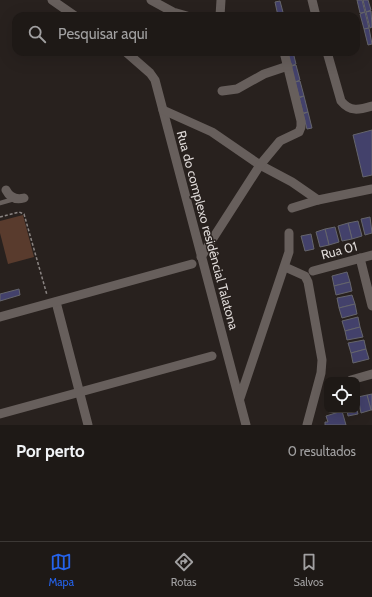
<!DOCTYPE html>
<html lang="pt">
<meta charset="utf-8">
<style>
:root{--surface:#1e1916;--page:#26221f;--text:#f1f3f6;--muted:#a1a0a1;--line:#3c3835;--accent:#2563eb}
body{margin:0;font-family:Cabin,sans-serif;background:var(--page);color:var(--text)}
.controls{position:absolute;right:12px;bottom:12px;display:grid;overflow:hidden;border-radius:8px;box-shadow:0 4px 16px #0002}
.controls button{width:36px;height:36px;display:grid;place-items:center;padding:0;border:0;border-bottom:1px solid var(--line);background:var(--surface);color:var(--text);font:20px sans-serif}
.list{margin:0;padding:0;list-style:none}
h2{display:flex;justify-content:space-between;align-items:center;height:52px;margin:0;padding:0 16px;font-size:17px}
h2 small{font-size:13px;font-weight:400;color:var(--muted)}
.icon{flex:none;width:22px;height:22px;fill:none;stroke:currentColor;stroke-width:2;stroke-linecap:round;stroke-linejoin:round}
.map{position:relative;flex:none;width:372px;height:425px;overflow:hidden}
.search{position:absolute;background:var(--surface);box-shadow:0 4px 16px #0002;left:12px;right:12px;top:12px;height:44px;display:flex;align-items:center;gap:10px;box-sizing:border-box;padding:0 14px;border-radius:12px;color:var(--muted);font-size:15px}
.sheet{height:116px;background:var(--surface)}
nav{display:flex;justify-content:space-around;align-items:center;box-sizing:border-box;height:56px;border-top:1px solid var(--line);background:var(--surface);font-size:11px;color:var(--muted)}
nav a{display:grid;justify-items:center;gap:2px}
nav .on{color:var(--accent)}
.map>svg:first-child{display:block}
</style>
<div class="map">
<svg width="372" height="425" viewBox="0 0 372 425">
<rect width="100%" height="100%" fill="#28211e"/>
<path fill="#593b2d" d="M23 215 34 257 8 264 0 233V221Z"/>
<g fill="#43416b" stroke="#65656c">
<path d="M357 0H362L365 12 360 13Z"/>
<path d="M363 0H368L371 10 366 12Z"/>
<path d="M280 1 284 16H278L275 2Z"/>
<path d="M371 11 372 27 370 28 366 12Z"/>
<path d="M365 12 369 28 364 29 360 14Z"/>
<path d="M369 28 372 44 368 45 364 29Z"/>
<path d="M287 52H293L296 64 291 66Z"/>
<path d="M296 65 300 80 295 82 291 66Z"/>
<path d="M300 81 304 96 299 97 295 82Z"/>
<path d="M304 96 308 112 303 113 299 98Z"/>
<path d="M308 112 312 128 307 129 303 114Z"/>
<path d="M372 130V175L363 177 353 135Z"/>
<path d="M370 217 372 233 365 235 361 219Z"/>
<path d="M358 221 362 236 352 239 348 223Z"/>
<path d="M348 223 352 239 342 241 338 226Z"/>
<path d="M335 227 339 242 329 245 325 229Z"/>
<path d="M325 229 329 245 320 247 316 232Z"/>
<path d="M311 234 314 249 305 251 301 236Z"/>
<path d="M347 272 350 282 334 286 332 276Z"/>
<path d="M350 282 352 291 336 295 334 286Z"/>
<path d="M19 289 20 295 0 301V294Z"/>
<path d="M352 295 355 304 339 308 337 298Z"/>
<path d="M355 304 357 314 342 318 339 308Z"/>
<path d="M358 317 360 327 345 331 342 321Z"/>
<path d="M360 327 363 337 347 340 345 331Z"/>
<path d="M364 340 366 349 351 353 348 343Z"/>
<path d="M366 349 369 359 353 363 351 353Z"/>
<path d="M372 394V410H371L367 395Z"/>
<path d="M367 395 371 410 361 413 358 397Z"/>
<path d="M347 410H357L358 414 348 416Z"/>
<path d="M342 411 346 425H325V422H328L326 416Z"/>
</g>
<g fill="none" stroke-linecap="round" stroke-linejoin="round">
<path stroke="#8b8583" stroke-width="1.5" stroke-dasharray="3 2" stroke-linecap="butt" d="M0 217 19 212 24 214 47 295"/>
<path stroke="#675f5c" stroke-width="4.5" d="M0 203 14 199"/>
<g stroke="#675f5c" stroke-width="9">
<path d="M52 0 75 16"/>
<path d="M151 0 173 12 187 16"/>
<path d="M312 0 316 16"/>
<path d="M220 16 221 0"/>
<path d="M126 52 150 73 155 80 246 425"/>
<path d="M327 52 341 101C350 112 359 110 372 106"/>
<path d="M222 91 237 89 264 74 288 66"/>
<path d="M163 110 212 132 260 165 292 182 318 200"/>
<path d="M6 190C10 198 16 200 24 198"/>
<path d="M292 208 318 200 372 189"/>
<path d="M201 257 260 165 280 141 299 132 301 127V121L284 52"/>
<path d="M360 258 372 306"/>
<path d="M285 267 305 276 308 282 322 360 321 373 307 425"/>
<path d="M313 271 372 255"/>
<path d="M56 302 88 425"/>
<path d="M0 317 192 264"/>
<path d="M351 380 372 374"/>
<path d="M240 398 289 252V233"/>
<path d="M0 414 212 356"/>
</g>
</g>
<g text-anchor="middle" stroke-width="3" stroke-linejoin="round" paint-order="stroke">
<g font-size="13" fill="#ded9d7" stroke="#28211e">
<text transform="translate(208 230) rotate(75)" y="5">Rua do complexo residêncial Talatona</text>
<text transform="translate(339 250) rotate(-15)" y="5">Rua 01</text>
</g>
</g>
</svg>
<div class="controls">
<button><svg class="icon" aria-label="locate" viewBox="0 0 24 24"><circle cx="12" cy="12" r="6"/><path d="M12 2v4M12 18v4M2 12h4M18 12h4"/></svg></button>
</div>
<div class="search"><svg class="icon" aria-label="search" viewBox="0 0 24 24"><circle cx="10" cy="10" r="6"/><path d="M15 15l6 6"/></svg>Pesquisar aqui</div>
</div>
<section class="sheet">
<h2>Por perto<small>0 resultados</small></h2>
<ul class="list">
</ul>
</section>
<nav>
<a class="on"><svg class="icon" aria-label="map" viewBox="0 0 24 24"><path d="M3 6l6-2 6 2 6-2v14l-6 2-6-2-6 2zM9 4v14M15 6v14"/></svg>Mapa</a>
<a><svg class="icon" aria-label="directions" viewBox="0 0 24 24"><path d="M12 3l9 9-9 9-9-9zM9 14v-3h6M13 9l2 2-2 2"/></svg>Rotas</a>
<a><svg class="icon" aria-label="saved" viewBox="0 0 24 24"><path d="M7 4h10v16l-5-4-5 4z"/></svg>Salvos</a>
</nav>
